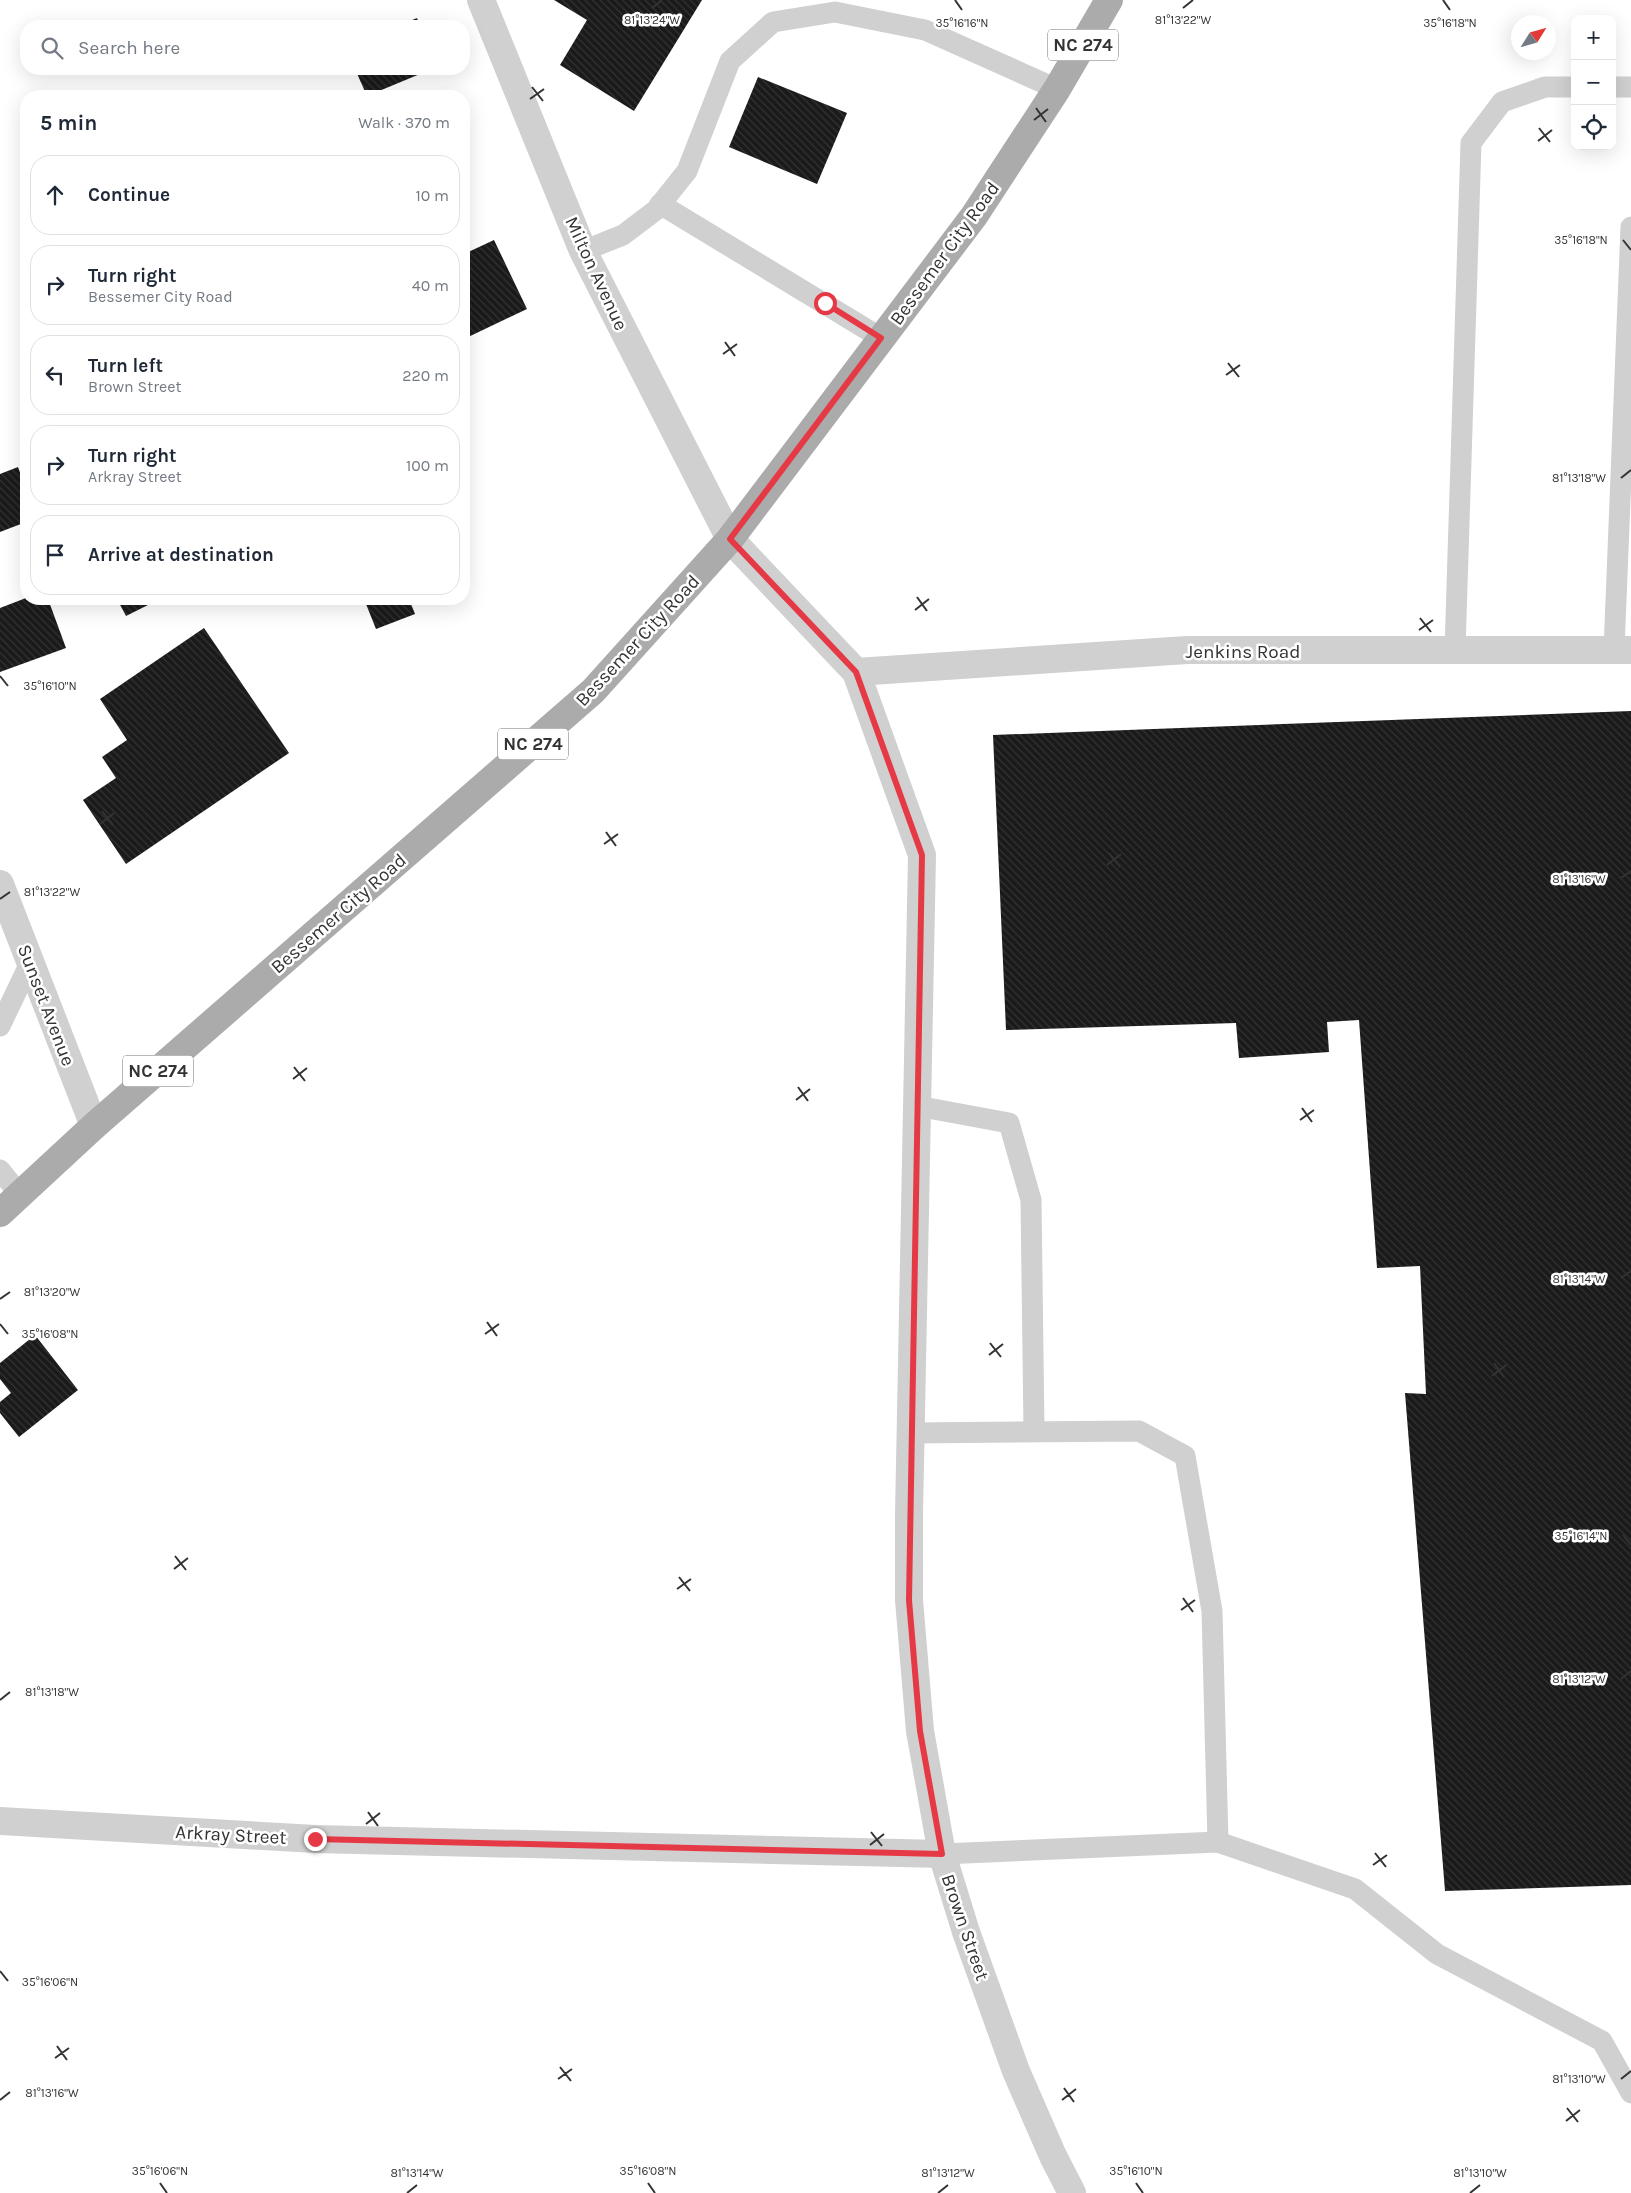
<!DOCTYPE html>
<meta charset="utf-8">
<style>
:root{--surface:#fff;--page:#f2f2f3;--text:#1f2937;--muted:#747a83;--line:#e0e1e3}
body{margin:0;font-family:Karla,sans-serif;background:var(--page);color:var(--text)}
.controls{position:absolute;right:15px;top:15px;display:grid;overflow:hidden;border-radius:10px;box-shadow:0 5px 20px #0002}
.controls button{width:45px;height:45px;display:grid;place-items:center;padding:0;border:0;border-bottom:1px solid var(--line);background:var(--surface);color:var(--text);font:25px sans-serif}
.compass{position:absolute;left:1511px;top:15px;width:45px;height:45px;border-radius:50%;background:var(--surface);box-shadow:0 5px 20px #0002;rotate:53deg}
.stop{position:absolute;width:15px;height:15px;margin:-11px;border:4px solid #e63946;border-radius:50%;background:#fff}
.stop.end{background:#e63946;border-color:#fff;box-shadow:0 1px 5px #0008}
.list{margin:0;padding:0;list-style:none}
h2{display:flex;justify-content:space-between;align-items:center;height:65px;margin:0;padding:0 20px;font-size:21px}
h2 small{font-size:16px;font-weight:400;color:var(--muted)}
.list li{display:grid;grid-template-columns:32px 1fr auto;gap:15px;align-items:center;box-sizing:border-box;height:80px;margin:0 10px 10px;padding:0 10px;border:1px solid var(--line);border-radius:20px}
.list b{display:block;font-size:19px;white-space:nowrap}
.list p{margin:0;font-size:16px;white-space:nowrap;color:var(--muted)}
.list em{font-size:16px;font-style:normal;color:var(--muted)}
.icon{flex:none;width:28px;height:28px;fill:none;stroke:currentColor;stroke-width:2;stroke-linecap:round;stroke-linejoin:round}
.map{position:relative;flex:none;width:1631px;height:2193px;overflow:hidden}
.search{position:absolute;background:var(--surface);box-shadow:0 5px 20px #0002;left:20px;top:20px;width:450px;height:55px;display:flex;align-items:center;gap:12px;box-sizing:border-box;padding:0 18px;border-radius:20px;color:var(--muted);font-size:19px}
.panel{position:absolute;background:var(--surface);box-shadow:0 5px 20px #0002;left:20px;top:90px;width:450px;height:515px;border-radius:20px}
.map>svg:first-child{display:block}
</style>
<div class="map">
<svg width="1631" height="2193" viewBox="0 0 1631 2193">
<defs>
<pattern id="building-back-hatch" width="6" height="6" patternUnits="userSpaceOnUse" patternTransform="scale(1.25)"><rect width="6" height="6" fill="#1a1a1a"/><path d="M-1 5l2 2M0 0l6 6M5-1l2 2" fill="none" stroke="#333"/></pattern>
</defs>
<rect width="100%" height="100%" fill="#fff"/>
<g fill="url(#building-back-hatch)">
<path d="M554 0H702L634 111 560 65 587 20Z"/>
<path d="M417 18 420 26H398Z"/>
<path d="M355 69H432L367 96Z"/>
<path d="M758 77 847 113 817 184 729 147Z"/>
<path d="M494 240 527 309 464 339V254Z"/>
<path d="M18 467 26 489V522L0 532V474Z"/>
<path d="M26 598 48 599 66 648 0 672V608Z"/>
<path d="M117 599H160L126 616Z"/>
<path d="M364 599H409L415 614 376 629Z"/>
<path d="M204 628 289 753 126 864 83 800 116 778 102 757 127 740 100 699Z"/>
<path d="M1631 711V1885L1445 1891 1405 1393 1426 1394 1420 1266 1377 1268 1359 1020 1327 1022 1329 1052 1239 1058 1236 1023 1006 1030 993 735Z"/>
<path d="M35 1335 78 1390 19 1437 0 1413V1402L11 1393 0 1379V1363Z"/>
</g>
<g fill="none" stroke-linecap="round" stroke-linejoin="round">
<g stroke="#d0d0d0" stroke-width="21">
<path d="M1612 87H1631"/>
<path d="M660 204 881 338"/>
<path d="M583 251 623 235 656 210 687 171 730 61 773 22 835 12 925 30 1057 89"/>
<path d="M1455 650 1471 143 1502 102 1545 87H1575"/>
<path d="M1614 650 1631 227"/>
<path d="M0 1026 30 963"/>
<path d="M917 1106 1009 1123 1031 1200 1034 1431"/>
<path d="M0 1170 20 1195"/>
<path d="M910 1433 1139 1431 1185 1456 1212 1611 1218 1842"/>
<path d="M942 1854 1218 1842 1355 1889 1437 1954 1602 2041 1631 2093"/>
</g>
<g stroke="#d0d0d0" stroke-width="28">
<path d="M481 0 583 251 730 539 856 672 922 855 909 1515V1600L920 1731 942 1854 966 1932 1016 2071 1053 2156 1072 2193"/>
<path d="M856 672 1187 650H1631"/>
<path d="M0 884 94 1126"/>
<path d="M0 1821 315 1839 942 1854"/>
</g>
<path stroke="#ababab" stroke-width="28" d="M0 1213 94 1126 593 691 730 539 974 216 1057 89 1109 0"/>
</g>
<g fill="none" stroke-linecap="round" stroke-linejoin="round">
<path stroke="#e63946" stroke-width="6" d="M315 1839 942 1854 920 1731 909 1600 922 855 856 672 730 539 881 338 825 303"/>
</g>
<path fill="none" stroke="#333" stroke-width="2" d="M955 0 962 10M1443 0 1450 10M652 8 662 0M1183 8 1193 0M532 87 543 101M530 99 544 89M1036 108 1046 122M1034 120 1048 109M1539 128 1550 142M1538 141 1552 130M1623 240 1631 250M725 342 735 356M723 354 737 344M1228 363 1239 377M1226 375 1240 365M1621 478 1631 470M917 597 927 611M915 610 929 599M1420 618 1431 632M1419 630 1433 620M0 676 8 686M102 811 113 825M100 824 114 813M606 832 616 846M604 844 618 834M1109 853 1120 867M1107 865 1121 854M1621 878 1631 871M0 899 10 892M294 1067 305 1081M293 1079 307 1068M798 1087 808 1101M796 1100 810 1089M1302 1108 1312 1122M1300 1120 1314 1110M1621 1278 1631 1271M0 1299 10 1292M487 1322 497 1336M0 1324 8 1334M485 1334 499 1324M990 1343 1001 1357M989 1355 1003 1344M1494 1363 1504 1377M1492 1376 1506 1365M1623 1535 1631 1545M175 1556 186 1570M174 1569 188 1558M679 1577 690 1591M677 1589 691 1579M1183 1598 1193 1612M1181 1610 1195 1600M1621 1679 1631 1671M0 1700 10 1692M368 1812 378 1826M366 1824 380 1813M871 1832 882 1846M870 1845 884 1834M1375 1853 1386 1867M1373 1865 1387 1855M0 1971 8 1981M57 2046 67 2060M55 2058 69 2048M560 2067 571 2081M558 2079 572 2069M1621 2079 1631 2071M1064 2088 1074 2102M0 2100 10 2092M1062 2100 1076 2089M1567 2108 1578 2122M1566 2121 1580 2110M160 2183 167 2193M648 2183 655 2193M1136 2183 1143 2193M407 2193 417 2185M938 2193 948 2185M1470 2193 1480 2185"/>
<g text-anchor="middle" stroke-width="5" stroke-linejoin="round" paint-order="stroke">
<g fill="#fff" stroke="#707070" stroke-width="1">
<rect x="1048" y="29.5" width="70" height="31" rx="4"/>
<rect x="498" y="728.5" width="70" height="31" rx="4"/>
<rect x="123" y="1055.5" width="70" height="31" rx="4"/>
</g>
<g font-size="18" font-weight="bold" fill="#333">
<text x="1083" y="51">NC 274</text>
<text x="533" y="750">NC 274</text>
<text x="158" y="1077">NC 274</text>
</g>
<g font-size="19" fill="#333" stroke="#fff">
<text transform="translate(944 253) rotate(-54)" y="7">Bessemer City Road</text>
<text transform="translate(597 273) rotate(65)" y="7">Milton Avenue</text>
<text transform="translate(637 640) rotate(-47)" y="7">Bessemer City Road</text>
<text x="1243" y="658">Jenkins Road</text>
<text transform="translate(338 913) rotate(-41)" y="7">Bessemer City Road</text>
<text transform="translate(47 1005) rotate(69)" y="7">Sunset Avenue</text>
<text transform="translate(231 1834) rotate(3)" y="7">Arkray Street</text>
<text transform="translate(966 1927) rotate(71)" y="7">Brown Street</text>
</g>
</g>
<g font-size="12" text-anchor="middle" fill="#333" stroke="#fff" stroke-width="5" stroke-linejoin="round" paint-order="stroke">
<text x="652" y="24">81°13'24"W</text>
<text x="1183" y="24">81°13'22"W</text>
<text x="962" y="27">35°16'16"N</text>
<text x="1450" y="27">35°16'18"N</text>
<text x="1581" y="244">35°16'18"N</text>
<text x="1579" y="482">81°13'18"W</text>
<text x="50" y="690">35°16'10"N</text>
<text x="1579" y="883">81°13'16"W</text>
<text x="52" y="896">81°13'22"W</text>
<text x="1579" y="1283">81°13'14"W</text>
<text x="52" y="1296">81°13'20"W</text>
<text x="50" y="1338">35°16'08"N</text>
<text x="1581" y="1540">35°16'14"N</text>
<text x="1579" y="1683">81°13'12"W</text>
<text x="52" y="1696">81°13'18"W</text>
<text x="50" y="1986">35°16'06"N</text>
<text x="1579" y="2083">81°13'10"W</text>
<text x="52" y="2097">81°13'16"W</text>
<text x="160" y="2175">35°16'06"N</text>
<text x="648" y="2175">35°16'08"N</text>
<text x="1136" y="2175">35°16'10"N</text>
<text x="417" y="2177">81°13'14"W</text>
<text x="948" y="2177">81°13'12"W</text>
<text x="1480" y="2177">81°13'10"W</text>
</g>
</svg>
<div class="controls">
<button>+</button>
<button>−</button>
<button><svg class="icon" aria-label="locate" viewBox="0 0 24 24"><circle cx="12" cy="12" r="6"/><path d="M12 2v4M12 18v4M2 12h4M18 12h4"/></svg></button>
</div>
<svg class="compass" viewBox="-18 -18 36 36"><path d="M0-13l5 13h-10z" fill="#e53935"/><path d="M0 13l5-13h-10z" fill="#747a83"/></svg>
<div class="stop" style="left:825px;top:303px"></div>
<div class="stop end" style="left:315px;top:1839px"></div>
<div class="search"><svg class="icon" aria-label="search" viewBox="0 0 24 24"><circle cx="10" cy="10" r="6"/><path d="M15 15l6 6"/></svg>Search here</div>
<section class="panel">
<h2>5 min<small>Walk · 370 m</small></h2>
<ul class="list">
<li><svg class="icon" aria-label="ahead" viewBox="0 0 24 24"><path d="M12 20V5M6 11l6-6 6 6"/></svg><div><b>Continue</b></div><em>10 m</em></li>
<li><svg class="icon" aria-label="right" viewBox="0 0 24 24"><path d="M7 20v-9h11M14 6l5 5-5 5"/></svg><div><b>Turn right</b><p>Bessemer City Road</p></div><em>40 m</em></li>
<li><svg class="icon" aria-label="left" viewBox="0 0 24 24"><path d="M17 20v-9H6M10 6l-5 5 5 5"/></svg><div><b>Turn left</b><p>Brown Street</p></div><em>220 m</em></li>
<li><svg class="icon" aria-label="right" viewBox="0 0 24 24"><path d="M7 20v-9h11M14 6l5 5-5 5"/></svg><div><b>Turn right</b><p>Arkray Street</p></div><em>100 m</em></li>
<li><svg class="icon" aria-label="arrive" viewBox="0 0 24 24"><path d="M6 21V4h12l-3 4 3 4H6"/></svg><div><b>Arrive at destination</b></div></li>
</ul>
</section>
</div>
